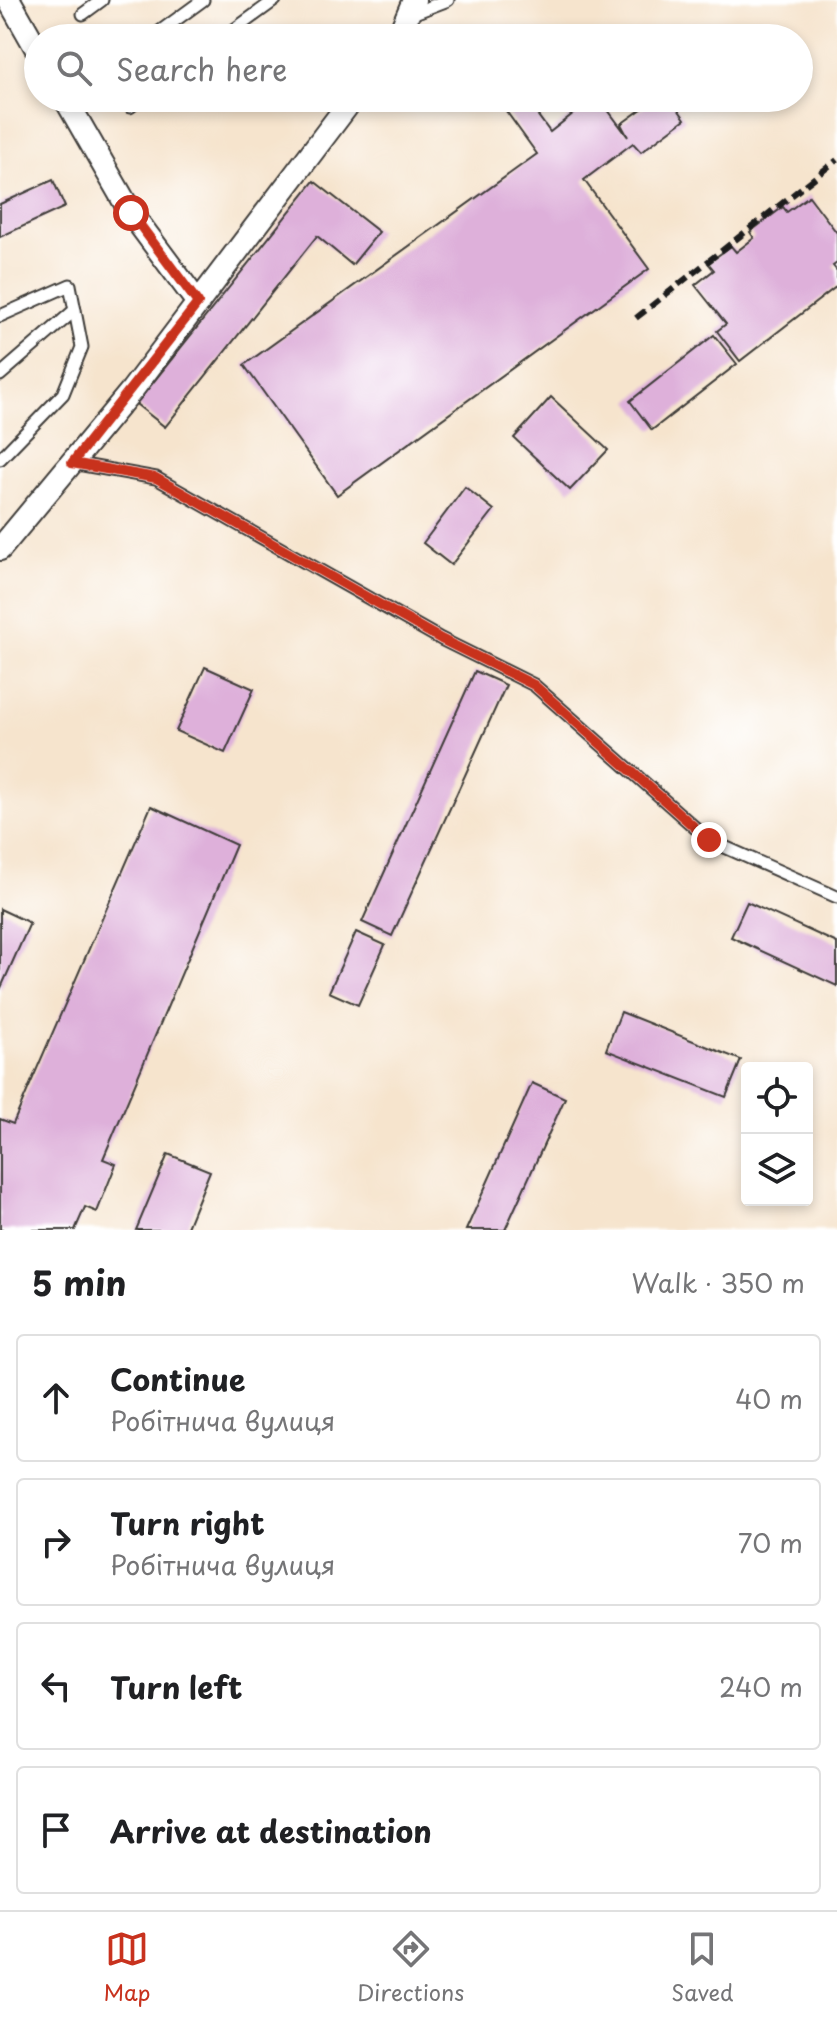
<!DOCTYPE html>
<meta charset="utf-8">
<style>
:root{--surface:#fff;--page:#f6f6f6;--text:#202124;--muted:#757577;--line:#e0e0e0;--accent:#c8321e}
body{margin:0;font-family:"Playpen Sans",sans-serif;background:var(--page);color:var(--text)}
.controls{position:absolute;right:24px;bottom:24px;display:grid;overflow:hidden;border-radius:8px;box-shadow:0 4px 12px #0003}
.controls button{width:72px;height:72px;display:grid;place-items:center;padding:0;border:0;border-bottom:2px solid var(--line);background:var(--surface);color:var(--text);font:40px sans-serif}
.stop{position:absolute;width:24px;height:24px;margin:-18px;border:6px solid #c8321e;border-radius:50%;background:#fff}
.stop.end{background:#c8321e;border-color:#fff;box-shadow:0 2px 8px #0008}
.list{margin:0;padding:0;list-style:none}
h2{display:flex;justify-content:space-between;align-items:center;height:104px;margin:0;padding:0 32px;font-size:34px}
h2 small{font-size:26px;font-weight:400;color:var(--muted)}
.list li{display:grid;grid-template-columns:52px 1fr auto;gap:24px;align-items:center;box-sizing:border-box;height:128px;margin:0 16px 16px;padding:0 16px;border:2px solid var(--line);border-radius:8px}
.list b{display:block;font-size:30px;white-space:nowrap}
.list p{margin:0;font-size:26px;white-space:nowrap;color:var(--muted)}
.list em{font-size:26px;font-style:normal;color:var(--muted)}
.icon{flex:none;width:44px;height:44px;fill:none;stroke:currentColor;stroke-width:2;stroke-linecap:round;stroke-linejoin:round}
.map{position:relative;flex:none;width:837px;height:1230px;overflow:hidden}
.search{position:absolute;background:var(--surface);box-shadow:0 4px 12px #0003;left:24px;right:24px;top:24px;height:88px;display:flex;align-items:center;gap:20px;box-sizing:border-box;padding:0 28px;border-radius:44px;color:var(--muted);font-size:30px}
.sheet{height:680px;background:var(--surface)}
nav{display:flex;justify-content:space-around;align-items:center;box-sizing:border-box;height:112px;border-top:2px solid var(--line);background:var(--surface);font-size:22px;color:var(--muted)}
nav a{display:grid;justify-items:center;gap:4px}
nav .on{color:var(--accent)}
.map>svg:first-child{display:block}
</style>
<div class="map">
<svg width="837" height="1230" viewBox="0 0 837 1230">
<rect width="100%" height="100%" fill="#fff"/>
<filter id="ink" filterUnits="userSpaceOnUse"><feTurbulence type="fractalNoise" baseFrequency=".0125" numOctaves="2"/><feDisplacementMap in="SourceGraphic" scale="16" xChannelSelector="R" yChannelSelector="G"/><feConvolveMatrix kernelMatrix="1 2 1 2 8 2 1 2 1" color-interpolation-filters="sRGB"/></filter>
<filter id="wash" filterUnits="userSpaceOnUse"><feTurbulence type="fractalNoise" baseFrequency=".006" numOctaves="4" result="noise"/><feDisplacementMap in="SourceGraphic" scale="32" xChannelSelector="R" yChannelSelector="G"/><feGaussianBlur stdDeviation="1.8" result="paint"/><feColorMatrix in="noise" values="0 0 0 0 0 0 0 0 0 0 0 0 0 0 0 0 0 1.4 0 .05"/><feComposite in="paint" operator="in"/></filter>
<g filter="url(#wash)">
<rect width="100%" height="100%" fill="#f6e4cd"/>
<g id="blocks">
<g fill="#deb0da">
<path d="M508 98H525L550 132 593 98H599L628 137 621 124 657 98H670L685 119 641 152 633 143 584 180 649 269 337 495 244 365 537 154 501 104Z"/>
<path d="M53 180 65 207 0 237V204Z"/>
<path d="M314 181 379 232 352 265 317 236 165 427 136 404Z"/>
<path d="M809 196 837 233V263L833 266 837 271V286L740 361 717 331 726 324 695 285 714 270 708 263 731 246 736 252 754 238 750 232 783 207 787 212Z"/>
<path d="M714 335 737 364 652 430 630 401Z"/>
<path d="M551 397 608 450 570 490 514 438Z"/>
<path d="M465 487 494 510 451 565 423 543Z"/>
<path d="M205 667 254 689 225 753 176 731Z"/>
<path d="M475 671 506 685 392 936 362 922Z"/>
<path d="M151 806 236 845 103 1159 116 1164 97 1212 85 1207 75 1230H0V1119L13 1124Z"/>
<path d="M747 902 837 943V986L731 937Z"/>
<path d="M0 909 30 923 0 990Z"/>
<path d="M356 932 385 945 358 1005 329 992Z"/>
<path d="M621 1012 741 1060 726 1097 606 1050Z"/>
<path d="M532 1083 565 1098 505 1230H466Z"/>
<path d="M168 1154 210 1171 186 1230H136Z"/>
</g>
</g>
</g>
<g filter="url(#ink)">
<use href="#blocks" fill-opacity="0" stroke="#3d3a37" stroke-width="2"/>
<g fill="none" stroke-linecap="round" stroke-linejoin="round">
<g stroke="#3d3a37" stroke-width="15">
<g id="service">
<path d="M83 14 102 0"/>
<path d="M409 15 448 0"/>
<path d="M151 38 203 0"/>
<path d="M223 38 275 0"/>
<path d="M130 107 141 98"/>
<path d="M0 316 70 285 82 347 63 394 0 459"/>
<path d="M0 375 75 310"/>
<path d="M72 463 156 478 441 639 534 685 709 840 837 897"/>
</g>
</g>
<g stroke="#3d3a37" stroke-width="26">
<g id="minor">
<path d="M9 0 38 51"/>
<path d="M398 38 414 0"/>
<path d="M65 98 131 213 198 303"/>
<path d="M0 549 132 390 353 98"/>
</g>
</g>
<use href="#service" stroke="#fff" stroke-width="11"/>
<use href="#minor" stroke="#fff" stroke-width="22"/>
<path stroke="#1c1c1c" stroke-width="6" stroke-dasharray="12 6" stroke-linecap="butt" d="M636 318 837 160"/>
</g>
</g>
<g fill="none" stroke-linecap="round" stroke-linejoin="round" filter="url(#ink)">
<path stroke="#c8321e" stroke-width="10" d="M131 213 198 303 72 463 156 478 441 639 534 685 709 840"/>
</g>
</svg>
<div class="controls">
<button><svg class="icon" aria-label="locate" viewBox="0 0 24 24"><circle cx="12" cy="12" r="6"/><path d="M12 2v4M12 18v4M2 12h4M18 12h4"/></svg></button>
<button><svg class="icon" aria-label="layers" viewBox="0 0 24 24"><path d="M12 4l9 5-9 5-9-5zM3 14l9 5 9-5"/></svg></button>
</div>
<div class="stop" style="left:131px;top:213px"></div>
<div class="stop end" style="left:709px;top:840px"></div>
<div class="search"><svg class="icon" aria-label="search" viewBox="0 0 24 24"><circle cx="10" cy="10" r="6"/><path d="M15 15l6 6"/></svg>Search here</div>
</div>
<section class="sheet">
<h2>5 min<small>Walk · 350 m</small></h2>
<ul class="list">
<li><svg class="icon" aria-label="ahead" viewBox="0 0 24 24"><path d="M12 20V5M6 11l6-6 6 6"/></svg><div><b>Continue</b><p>Робітнича вулиця</p></div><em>40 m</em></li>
<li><svg class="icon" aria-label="right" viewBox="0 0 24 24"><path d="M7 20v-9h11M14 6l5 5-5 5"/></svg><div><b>Turn right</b><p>Робітнича вулиця</p></div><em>70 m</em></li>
<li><svg class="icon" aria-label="left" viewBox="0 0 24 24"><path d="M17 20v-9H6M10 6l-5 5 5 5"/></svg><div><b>Turn left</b></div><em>240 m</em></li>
<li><svg class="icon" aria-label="arrive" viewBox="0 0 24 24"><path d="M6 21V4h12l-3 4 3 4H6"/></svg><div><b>Arrive at destination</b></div></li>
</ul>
</section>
<nav>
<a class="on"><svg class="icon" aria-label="map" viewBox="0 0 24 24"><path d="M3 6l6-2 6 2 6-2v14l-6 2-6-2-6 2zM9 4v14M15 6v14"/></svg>Map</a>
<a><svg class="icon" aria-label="directions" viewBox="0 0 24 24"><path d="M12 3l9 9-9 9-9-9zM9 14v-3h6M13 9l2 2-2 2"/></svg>Directions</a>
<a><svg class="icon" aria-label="saved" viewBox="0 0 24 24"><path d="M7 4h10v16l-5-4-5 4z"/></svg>Saved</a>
</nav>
